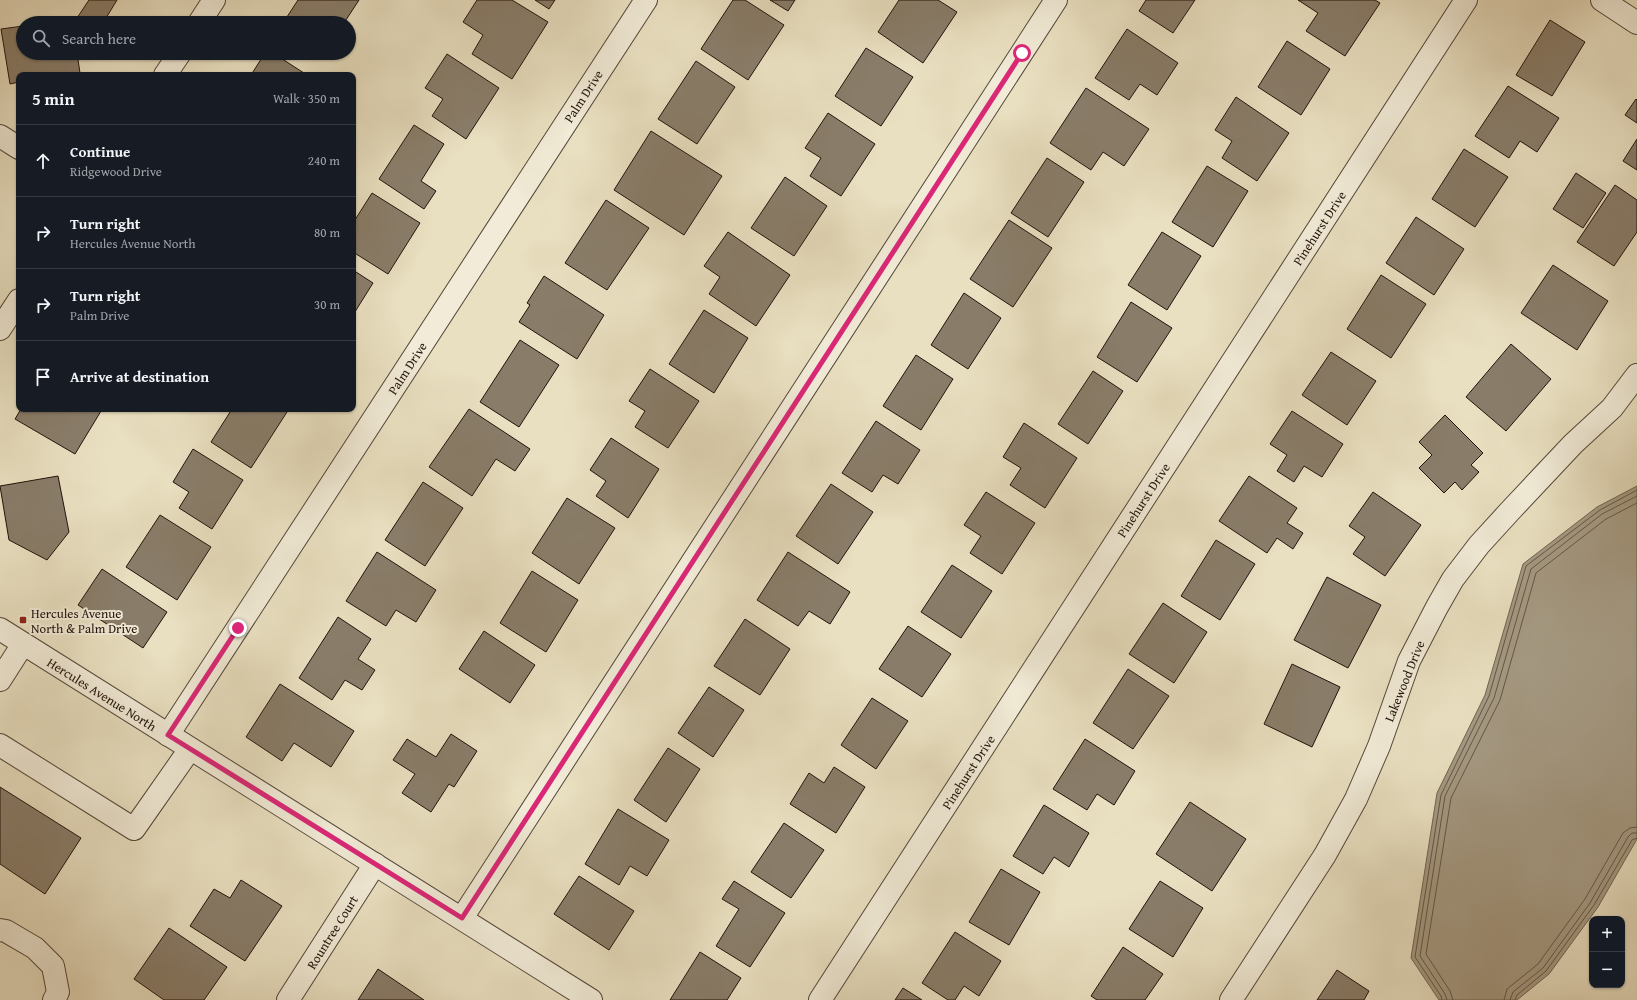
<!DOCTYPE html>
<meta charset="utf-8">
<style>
:root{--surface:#171b24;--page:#20242c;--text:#f1f3f6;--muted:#9ea1a6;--line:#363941}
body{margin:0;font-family:"Gentium Book Plus",serif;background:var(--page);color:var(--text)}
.controls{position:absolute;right:12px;bottom:12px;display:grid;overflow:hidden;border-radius:8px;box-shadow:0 1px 3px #0004}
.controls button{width:36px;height:36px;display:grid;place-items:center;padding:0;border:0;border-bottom:1px solid var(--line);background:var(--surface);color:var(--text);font:20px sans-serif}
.stop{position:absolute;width:12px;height:12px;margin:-9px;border:3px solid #db2777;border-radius:50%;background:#fff}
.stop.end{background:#db2777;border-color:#fff;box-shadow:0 1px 4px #0008}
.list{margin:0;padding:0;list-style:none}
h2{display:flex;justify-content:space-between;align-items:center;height:52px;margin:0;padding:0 16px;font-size:17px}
h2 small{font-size:13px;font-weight:400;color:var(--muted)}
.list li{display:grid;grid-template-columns:26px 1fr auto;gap:12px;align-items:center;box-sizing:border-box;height:72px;padding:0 16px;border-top:1px solid var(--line)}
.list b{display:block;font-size:15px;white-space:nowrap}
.list p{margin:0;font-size:13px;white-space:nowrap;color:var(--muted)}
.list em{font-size:13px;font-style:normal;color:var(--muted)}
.icon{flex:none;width:22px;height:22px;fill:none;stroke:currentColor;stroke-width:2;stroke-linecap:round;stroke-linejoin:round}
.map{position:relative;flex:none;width:1637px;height:1000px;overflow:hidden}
.search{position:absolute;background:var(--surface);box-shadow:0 1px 3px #0004;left:16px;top:16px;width:340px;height:44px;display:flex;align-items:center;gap:10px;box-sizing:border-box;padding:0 14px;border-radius:22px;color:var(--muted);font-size:15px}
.panel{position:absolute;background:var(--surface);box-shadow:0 1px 3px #0004;left:16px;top:72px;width:340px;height:340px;border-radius:8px}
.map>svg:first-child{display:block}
</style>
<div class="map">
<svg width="1637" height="1000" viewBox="0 0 1637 1000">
<rect width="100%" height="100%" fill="#e9e0c1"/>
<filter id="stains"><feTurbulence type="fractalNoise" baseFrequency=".005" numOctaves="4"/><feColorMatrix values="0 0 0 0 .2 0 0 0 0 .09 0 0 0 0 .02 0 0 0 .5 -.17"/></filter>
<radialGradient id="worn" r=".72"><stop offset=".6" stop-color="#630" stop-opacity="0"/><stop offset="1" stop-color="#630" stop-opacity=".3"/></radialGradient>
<path fill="#a59a83" stroke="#716453" d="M1637 486V839L1598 907 1549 974 1517 1000H1439L1411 958 1437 793 1485 695 1523 564 1597 507Z"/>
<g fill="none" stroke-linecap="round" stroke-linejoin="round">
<g stroke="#645647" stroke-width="1">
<path d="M1442 1000 1441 996 1415 957 1441 795 1489 696 1526 566 1600 510 1637 490"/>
<path d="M1447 1000 1445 994 1420 956 1445 796 1494 698 1531 569 1602 514 1637 496"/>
<path d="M1453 1000 1450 991 1426 954 1451 798 1500 700 1536 573 1606 519 1637 503"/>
<path d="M1504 1000 1507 989 1538 964 1585 899 1623 833 1630 828 1637 827"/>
<path d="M1510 1000 1513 992 1543 968 1590 903 1628 837 1632 833H1637"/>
<path d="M1515 1000 1517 995 1546 971 1594 905 1632 840 1637 838"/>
</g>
</g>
<g fill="#897d6a" stroke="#22120b">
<path d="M89 0H117L103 23H84L77 18Z"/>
<path d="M298 0H359L344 23H283Z"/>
<path d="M477 0H512L548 22 512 79 472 54 483 35 463 22Z"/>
<path d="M535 0H555L549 9Z"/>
<path d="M733 0H745L784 25 748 80 701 49Z"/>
<path d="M770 0H795L788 11Z"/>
<path d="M899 0H938L957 12 923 63 878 32Z"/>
<path d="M1146 0H1195L1173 33 1139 11Z"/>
<path d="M1298 0H1375L1380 3 1345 56 1306 31 1318 13Z"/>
<path d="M1550 20 1585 42 1552 96 1516 75Z"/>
<path d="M23 26V53H77L80 73 66 75H19V82L10 84 1 29Z"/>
<path d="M1127 29 1178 63 1157 95 1140 84 1129 100 1095 78Z"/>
<path d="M1287 41 1330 69 1301 115 1258 87Z"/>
<path d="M866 48 913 77 881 126 835 96Z"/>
<path d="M265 53H273L307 75H251Z"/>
<path d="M313 53H324L321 58Z"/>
<path d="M447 54 499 88 466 139 432 116 443 99 425 88Z"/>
<path d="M696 61 735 87 697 144 658 119Z"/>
<path d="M1508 86 1559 118 1537 152 1520 141 1509 158 1475 136Z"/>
<path d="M1086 88 1149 129 1124 166 1103 152 1091 170 1050 143Z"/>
<path d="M1236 97 1289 133 1257 181 1222 158 1232 141 1215 130Z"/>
<path d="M1636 99 1637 100V123L1625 115Z"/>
<path d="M828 113 875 144 841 196 810 176 821 158 805 148Z"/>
<path d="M414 125 444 144 421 181 436 191 424 209 379 179Z"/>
<path d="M651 131 722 176 684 235 614 190Z"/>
<path d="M1637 139V170L1623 161Z"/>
<path d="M1464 149 1508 177 1475 227 1432 199Z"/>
<path d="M1047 158 1084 182 1048 237 1011 213Z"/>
<path d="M1207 166 1248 191 1213 247 1172 222Z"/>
<path d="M1576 173 1606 193 1583 228 1553 209Z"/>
<path d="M785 177 827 206 794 256 751 228Z"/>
<path d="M1615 185 1637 200V232L1614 266 1577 242Z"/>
<path d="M372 193 420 223 388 274 353 252V223Z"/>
<path d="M606 200 649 228 607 290 565 263Z"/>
<path d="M1416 217 1464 249 1434 295 1386 263Z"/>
<path d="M1009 220 1052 248 1013 307 970 279Z"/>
<path d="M728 232 790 275 756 326 709 294 720 277 704 266Z"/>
<path d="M1162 232 1201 256 1167 310 1128 285Z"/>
<path d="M1553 265 1608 301 1577 350 1521 313Z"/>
<path d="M353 270 373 283 353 315Z"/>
<path d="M1381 275 1426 304 1391 358 1347 329Z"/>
<path d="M544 276 604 315 577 359 519 322 530 305 527 303Z"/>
<path d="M964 293 1001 318 968 369 931 345Z"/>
<path d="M1131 302 1172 328 1137 382 1097 357Z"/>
<path d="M704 310 748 338 714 393 669 364Z"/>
<path d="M520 340 559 365 519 427 480 402Z"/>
<path d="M1511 344 1551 379 1506 431 1466 397Z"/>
<path d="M1331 352 1376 381 1347 425 1302 395Z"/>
<path d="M916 355 953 379 921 430 883 406Z"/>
<path d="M650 369 699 401 668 448 635 427 645 411 629 401Z"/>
<path d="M1093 371 1123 391 1088 444 1058 424Z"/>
<path d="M21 409H97L101 411 75 454 15 419Z"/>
<path d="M232 409H283L287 412 251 468 211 442Z"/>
<path d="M469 409 530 449 515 471 496 459 472 496 429 467Z"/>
<path d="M1292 411 1343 444 1322 477 1304 466 1294 482 1277 471 1287 455 1270 444Z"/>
<path d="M1445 415 1483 453 1471 465 1479 472 1462 490 1455 482 1444 493 1419 468 1432 455 1419 442Z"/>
<path d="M876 421 920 450 898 484 883 475 872 492 842 473Z"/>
<path d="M1024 423 1077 458 1045 508 1010 485 1021 468 1003 457Z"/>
<path d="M611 438 659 469 628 518 596 496 606 481 590 470Z"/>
<path d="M193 449 243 480 212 529 179 508 189 492 173 482Z"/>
<path d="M58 476 69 532 47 560 9 540 0 486Z"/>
<path d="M1249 476 1297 508 1287 523 1303 533 1293 549 1277 538 1267 553 1219 521Z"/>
<path d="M423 482 463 508 425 566 385 540Z"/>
<path d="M831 484 873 512 838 564 796 536Z"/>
<path d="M986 492 1035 523 1002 574 970 553 981 536 964 525Z"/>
<path d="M1373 492 1421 525 1385 576 1353 554 1365 537 1349 526Z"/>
<path d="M567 498 615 528 579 584 532 553Z"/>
<path d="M160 515 211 547 177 600 126 567Z"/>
<path d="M1216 540 1255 564 1220 620 1181 596Z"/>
<path d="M377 552 436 590 416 622 396 610 386 626 346 601Z"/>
<path d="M788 552 850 592 830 624 809 611 798 626 757 600Z"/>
<path d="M952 565 992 591 961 638 921 612Z"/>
<path d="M102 569 167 612 143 648 78 605Z"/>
<path d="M532 571 578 600 546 652 500 623Z"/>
<path d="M1327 577 1381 605 1348 668 1294 640Z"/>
<path d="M1163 603 1207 632 1174 683 1129 654Z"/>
<path d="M338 617 371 639 358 659 375 670 362 690 345 680 332 700 299 678Z"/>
<path d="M745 619 790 649 760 695 714 666Z"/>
<path d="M908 626 951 654 922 697 879 669Z"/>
<path d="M484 631 535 665 510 703 459 669Z"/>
<path d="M1292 664 1340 687 1312 747 1264 724Z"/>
<path d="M1128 669 1169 696 1133 749 1093 723Z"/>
<path d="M280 684 354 731 331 767 294 743 282 761 246 737Z"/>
<path d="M709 687 744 710 713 757 678 733Z"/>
<path d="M872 698 908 721 876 769 841 745Z"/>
<path d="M451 734 477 751 454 787 449 784 431 812 402 793 415 774 393 760 407 739 436 757Z"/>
<path d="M1085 739 1135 771 1114 805 1097 794 1087 810 1053 789Z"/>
<path d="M668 748 700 769 666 822 634 800Z"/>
<path d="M834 767 865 787 836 833 790 804 809 773 824 783Z"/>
<path d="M0 787 81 838 45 894 0 864Z"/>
<path d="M1190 802 1246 839 1212 891 1156 854Z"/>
<path d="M1044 805 1089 833 1069 867 1054 857 1043 874 1013 856Z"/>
<path d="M618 809 669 840 647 876 630 866 619 885 585 864Z"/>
<path d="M784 823 824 850 791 898 751 872Z"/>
<path d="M1001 869 1040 892 1009 945 969 922Z"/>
<path d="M579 876 634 911 609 950 554 914Z"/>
<path d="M241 880 282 906 245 961 190 926 214 889 230 898Z"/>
<path d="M734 881 785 913 750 967 716 946 739 909 722 899Z"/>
<path d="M1160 881 1203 908 1173 957 1129 929Z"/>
<path d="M169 928 227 967 204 1000H164L134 979Z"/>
<path d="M955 932 1001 961 979 996 964 986 955 1000H948L922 983Z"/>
<path d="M1123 947 1163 974 1145 1000H1097L1091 996Z"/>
<path d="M700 952 741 978 727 1000H670Z"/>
<path d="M378 969 424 1000H358Z"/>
<path d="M1337 970 1369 991 1364 1000H1317Z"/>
<path d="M903 988 922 1000H895Z"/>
</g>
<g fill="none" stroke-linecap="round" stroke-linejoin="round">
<g stroke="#544638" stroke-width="24">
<g id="minor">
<path d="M1602 0 1637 23"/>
<path d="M199 23 214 0"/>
<path d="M165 75 180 53"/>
<path d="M0 136 19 148"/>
<path d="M0 329 19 300"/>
<path d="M0 629 591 1000"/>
<path d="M0 680 23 644"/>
<path d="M168 735 646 0"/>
<path d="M0 745 134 829 190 749"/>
<path d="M462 918 1056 0"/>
<path d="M0 930 6 931 35 948 53 966 58 992 54 1000"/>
<path d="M288 1000 375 864"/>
<path d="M820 1000 1466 0"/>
<path d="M1231 1000 1325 855 1356 799 1379 746 1409 661 1437 607 1453 579 1479 545 1510 511 1573 444 1612 408 1637 375"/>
</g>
</g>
<use href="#minor" stroke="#f1ebd7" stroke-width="22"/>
</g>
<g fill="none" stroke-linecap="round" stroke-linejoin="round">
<path stroke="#db2777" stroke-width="5" d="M238 628 168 735 462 918 1022 53"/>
</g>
<rect fill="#8f2418" stroke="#f1ebd7" stroke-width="1.5" x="19" y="616" width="8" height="8" rx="2"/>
<g text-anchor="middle" stroke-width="4" stroke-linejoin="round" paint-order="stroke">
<g font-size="13" fill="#22120b" stroke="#f1ebd7">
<text transform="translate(583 96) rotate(-57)" y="5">Palm Drive</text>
<text transform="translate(1319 228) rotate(-57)" y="5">Pinehurst Drive</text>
<text transform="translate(407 368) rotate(-57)" y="5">Palm Drive</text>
<text transform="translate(1143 500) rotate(-57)" y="5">Pinehurst Drive</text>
<text transform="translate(1404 681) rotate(-68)" y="5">Lakewood Drive</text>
<text transform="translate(102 694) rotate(32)" y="5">Hercules Avenue North</text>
<text transform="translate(968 772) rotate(-57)" y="5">Pinehurst Drive</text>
<text transform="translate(332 932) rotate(-58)" y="5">Rountree Court</text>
</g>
<g font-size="13" fill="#22120b" stroke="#f1ebd7" text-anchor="start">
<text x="31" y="618">Hercules Avenue<tspan x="31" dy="15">North &amp; Palm Drive</tspan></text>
</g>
</g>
<rect width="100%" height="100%" filter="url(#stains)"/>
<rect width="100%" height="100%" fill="url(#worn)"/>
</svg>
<div class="controls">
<button>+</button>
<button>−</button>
</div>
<div class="stop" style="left:1022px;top:53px"></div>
<div class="stop end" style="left:238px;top:628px"></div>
<div class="search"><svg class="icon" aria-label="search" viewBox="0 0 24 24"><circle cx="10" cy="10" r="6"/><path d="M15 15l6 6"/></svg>Search here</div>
<section class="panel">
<h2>5 min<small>Walk · 350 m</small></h2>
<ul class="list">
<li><svg class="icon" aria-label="ahead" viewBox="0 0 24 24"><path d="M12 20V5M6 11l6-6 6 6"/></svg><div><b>Continue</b><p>Ridgewood Drive</p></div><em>240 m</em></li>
<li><svg class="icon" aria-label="right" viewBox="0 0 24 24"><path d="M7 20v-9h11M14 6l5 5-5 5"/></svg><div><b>Turn right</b><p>Hercules Avenue North</p></div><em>80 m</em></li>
<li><svg class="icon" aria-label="right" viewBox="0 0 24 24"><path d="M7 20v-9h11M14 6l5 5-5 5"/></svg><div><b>Turn right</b><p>Palm Drive</p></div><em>30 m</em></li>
<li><svg class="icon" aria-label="arrive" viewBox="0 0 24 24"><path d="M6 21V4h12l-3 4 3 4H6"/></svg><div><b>Arrive at destination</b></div></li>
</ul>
</section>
</div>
